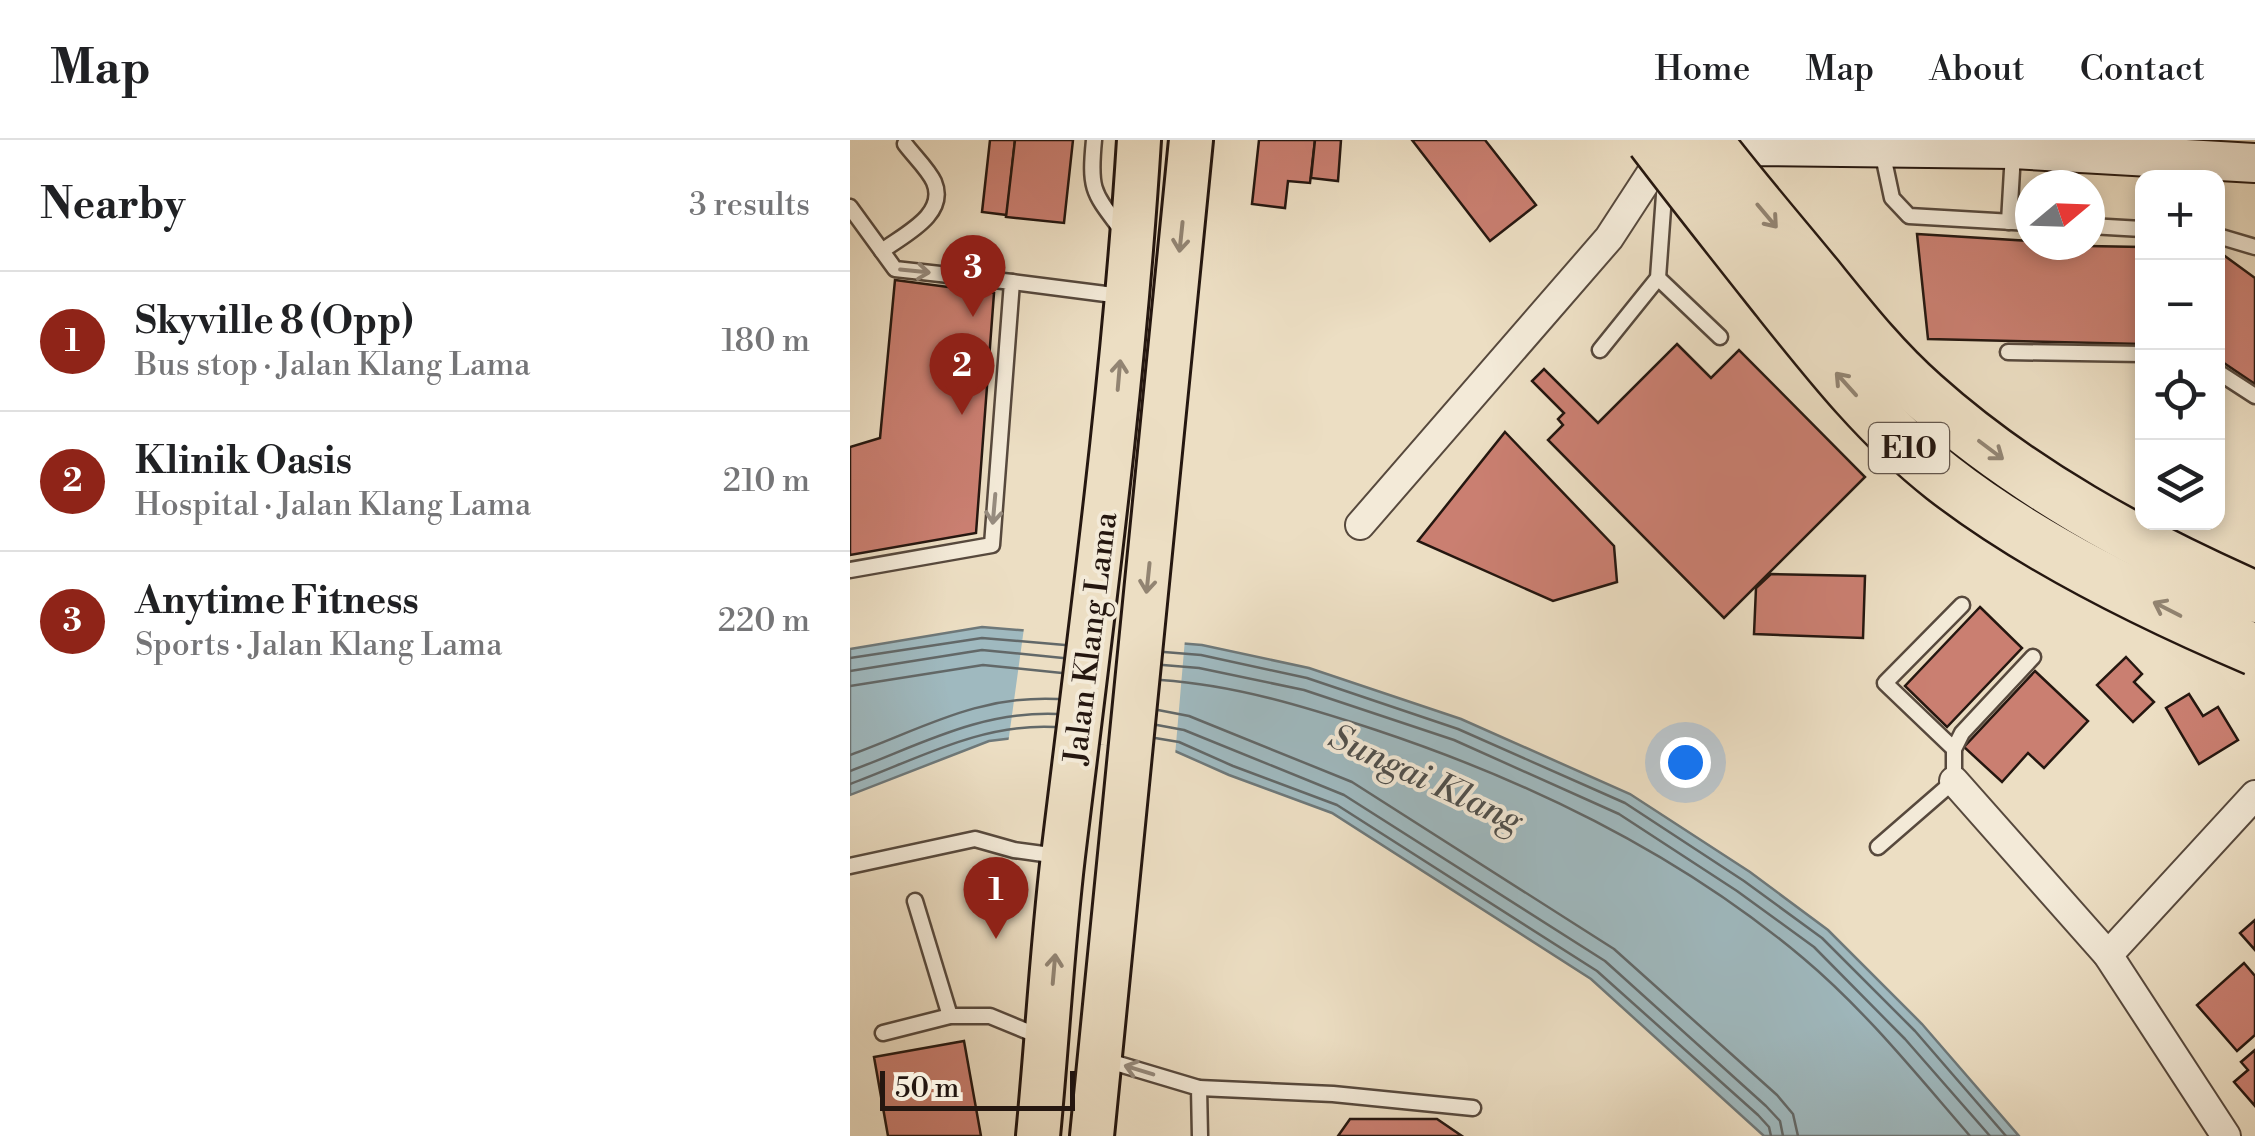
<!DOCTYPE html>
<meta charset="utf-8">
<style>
:root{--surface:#fff;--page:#f6f6f6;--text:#202124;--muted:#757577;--line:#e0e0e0;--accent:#8f2418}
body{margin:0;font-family:"Libre Bodoni",serif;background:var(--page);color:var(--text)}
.controls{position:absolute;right:30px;top:30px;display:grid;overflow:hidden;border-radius:20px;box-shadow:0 5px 15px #0003}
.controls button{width:90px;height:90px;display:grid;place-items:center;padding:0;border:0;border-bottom:2px solid var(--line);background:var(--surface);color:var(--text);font:50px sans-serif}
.compass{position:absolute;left:1165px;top:30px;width:90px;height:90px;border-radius:50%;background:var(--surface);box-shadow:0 5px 15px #0003;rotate:71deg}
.scale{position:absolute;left:30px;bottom:25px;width:195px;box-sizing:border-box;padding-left:10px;border:5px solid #251710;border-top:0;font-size:28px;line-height:35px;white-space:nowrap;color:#251710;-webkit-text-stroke:8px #f3ead8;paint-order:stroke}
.you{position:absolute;left:835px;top:622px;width:35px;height:35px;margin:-25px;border:8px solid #fff;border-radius:50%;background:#1a73e8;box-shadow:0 0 0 15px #1a73e833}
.badge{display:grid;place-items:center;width:65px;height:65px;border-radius:50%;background:var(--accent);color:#fff;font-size:32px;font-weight:700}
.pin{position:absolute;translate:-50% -82px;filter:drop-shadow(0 2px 5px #0008)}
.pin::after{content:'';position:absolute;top:52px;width:35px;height:30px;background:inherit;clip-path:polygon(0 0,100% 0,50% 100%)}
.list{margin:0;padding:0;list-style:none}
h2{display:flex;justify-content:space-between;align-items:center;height:130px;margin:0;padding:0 40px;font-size:42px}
h2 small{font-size:32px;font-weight:400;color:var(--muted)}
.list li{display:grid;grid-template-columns:65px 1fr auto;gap:30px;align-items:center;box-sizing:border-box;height:140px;padding:0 40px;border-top:2px solid var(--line)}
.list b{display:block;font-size:38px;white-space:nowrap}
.list p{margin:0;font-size:32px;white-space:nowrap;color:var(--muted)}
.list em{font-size:32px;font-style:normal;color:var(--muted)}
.icon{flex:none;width:55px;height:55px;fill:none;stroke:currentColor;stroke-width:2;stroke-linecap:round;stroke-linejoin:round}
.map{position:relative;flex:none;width:1405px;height:996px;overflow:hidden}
header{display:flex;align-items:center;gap:60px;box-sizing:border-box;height:140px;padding:0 50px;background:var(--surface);border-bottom:2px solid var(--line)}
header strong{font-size:48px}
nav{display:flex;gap:55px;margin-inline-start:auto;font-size:35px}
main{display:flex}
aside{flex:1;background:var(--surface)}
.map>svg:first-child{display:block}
</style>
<header>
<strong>Map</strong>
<nav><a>Home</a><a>Map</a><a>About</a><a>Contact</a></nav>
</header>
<main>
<aside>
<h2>Nearby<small>3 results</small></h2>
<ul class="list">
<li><span class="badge">1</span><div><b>Skyville 8 (Opp)</b><p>Bus stop · Jalan Klang Lama</p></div><em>180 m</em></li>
<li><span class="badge">2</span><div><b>Klinik Oasis</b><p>Hospital · Jalan Klang Lama</p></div><em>210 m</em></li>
<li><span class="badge">3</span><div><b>Anytime Fitness</b><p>Sports · Jalan Klang Lama</p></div><em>220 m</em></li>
</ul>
</aside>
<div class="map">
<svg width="1405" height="996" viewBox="0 0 1405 996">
<rect width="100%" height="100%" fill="#ecdec3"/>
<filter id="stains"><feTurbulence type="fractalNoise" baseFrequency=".002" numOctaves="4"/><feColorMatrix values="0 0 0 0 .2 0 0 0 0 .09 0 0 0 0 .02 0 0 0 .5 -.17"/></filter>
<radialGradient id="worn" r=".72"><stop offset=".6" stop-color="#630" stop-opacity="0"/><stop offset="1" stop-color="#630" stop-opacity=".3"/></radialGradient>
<path fill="#9fb9bf" stroke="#6e7879" stroke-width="2.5" d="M132 487 352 505 459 528 611 579 780 654 900 732 978 790 1072 884 1169 996H914L741 839 482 673 379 635 325 611 180 596 139 601 0 655V509Z"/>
<path fill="#ecdec3" d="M174 488 335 499 325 616 248 604 180 601 158 604Z"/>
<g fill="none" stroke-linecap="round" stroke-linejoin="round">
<g stroke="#626868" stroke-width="2.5">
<path d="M314 512 351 515 457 538 608 589 775 663 894 741 972 798 1065 891 1156 996"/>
<path d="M0 518 132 498 215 505"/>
<path d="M313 525 349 528 454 550 604 600 769 674 887 751 964 807 1055 899 1140 996"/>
<path d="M0 531 132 510 213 518"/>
<path d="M311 540C385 545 456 567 526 590 679 641 828 713 953 818 1015 870 1067 935 1120 996"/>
<path d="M0 546 133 525 212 533"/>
<path d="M308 570 339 576 502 642 764 809 927 955 943 974 948 996"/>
<path d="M307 585 334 590 494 655 755 821 916 966 930 981 933 996"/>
<path d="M305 598 329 602 383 626 487 665 747 831 908 975 919 987 921 996"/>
<path d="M0 615C74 588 127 555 208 559"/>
<path d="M0 631C70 605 129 571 207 574"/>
<path d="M0 644C68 619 131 583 205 587"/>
</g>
</g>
<g fill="#ca7f71" stroke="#251710" stroke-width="2.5">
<path d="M140 0H165L157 75 132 72Z"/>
<path d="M165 0H223L214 83 156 77Z"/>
<path d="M409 0H465L460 43 438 41 435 68 402 64Z"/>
<path d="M465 0H491L488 41 461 38Z"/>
<path d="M562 0H635L686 65 640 101Z"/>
<path d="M1067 94 1180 101V105L1292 107V204L1078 199Z"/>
<path d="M1368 111 1405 138V244L1368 219Z"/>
<path d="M45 140 144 153 126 393 0 415V307L30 298Z"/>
<path d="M827 204 861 238 889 210 1015 337 874 478 698 300 713 285 708 279 714 273 682 241 694 229 748 283Z"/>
<path d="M655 292 764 406 767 442 703 461 568 401Z"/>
<path d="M921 434 1015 436 1013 498 904 494 906 448Z"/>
<path d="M1130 467 1172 508 1097 587 1055 546Z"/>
<path d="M1276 517 1292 534 1284 542 1304 562 1283 582 1247 545Z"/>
<path d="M1185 531 1238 581 1194 628 1178 613 1152 642 1114 607Z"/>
<path d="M1339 554 1353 576 1368 567 1388 600 1349 624 1316 568Z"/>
<path d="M1405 780V810L1390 793Z"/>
<path d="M1394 823 1405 836V895L1387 911 1347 865Z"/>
<path d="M114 901 131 996H38L24 917Z"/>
<path d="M1405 910V966L1384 942 1398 930 1391 922Z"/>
<path d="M500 979H587L612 996H488Z"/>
</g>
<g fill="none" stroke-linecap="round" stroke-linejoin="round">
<g stroke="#57493d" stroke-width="19">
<g id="lane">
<path d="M244 0C239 51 243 52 273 92"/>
<path d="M1032 11 1042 58 1059 76 1180 83"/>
<path d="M0 67 45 129 162 142 142 405 0 430"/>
<path d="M1159 82 1163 13"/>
<path d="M1240 86 1292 89"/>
<path d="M1368 96 1405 107"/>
<path d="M32 111C53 95 98 75 84 42 78 29 63 15 55 4"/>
<path d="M808 138 870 197"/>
<path d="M162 142 271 156"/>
<path d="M750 210 808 138 815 41"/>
<path d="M1158 212 1292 214"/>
<path d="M1368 232 1405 256"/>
<path d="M1104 609 1035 543 1112 465"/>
<path d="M1028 707 1104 641V609L1112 593 1183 517"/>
<path d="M0 726 125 699 164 710 208 716"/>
<path d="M65 761 100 876"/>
<path d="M33 893 100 876H140L191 897"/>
<path d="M252 919 349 948 350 996"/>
<path d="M349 948 483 954 623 968"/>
</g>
</g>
<g stroke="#57493d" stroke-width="32">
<g id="street">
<path d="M510 385 759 98 802 32"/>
<path d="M1104 641 1258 815 1376 996"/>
<path d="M1258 815 1405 655"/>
</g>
</g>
<g stroke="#251710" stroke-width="42">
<path id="secondary" d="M848 20 908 6 1163 9 1405 23"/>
</g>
<g stroke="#251710" stroke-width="48">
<g id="primary">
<path d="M188 996C197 903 202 809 213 716 242 478 274 240 289 0"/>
<path d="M242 996 341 0"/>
</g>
</g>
<use href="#lane" stroke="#f3ead8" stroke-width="14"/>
<use href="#street" stroke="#f3ead8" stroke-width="28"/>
<use href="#secondary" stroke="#f3ead8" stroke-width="38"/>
<use href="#primary" stroke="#ecdec3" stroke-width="42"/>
<g stroke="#251710" stroke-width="55" stroke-linecap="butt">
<g id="highway-bridge">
<path d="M802 0C843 54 886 108 928 161 979 225 1029 288 1093 338 1180 406 1304 467 1405 510"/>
<path d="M856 0C892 47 930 91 967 136 1001 178 1034 220 1074 255 1171 342 1287 405 1405 457"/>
</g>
</g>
<use href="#highway-bridge" stroke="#ecdec3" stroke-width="50"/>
</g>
<defs><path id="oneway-shaft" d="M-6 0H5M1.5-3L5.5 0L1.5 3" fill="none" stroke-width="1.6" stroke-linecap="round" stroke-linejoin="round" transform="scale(2.5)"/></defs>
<g stroke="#928472">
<use href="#oneway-shaft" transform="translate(917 76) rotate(50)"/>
<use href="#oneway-shaft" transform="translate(331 97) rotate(96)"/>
<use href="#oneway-shaft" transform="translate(269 235) rotate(-85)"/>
<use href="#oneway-shaft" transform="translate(996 244) rotate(-132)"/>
<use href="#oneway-shaft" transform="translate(1141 310) rotate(37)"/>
<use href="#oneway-shaft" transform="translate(298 438) rotate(96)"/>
<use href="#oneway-shaft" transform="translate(1317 469) rotate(-153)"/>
<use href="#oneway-shaft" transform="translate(204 829) rotate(-85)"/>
</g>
<g stroke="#968b7e">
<use href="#oneway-shaft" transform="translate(65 131) rotate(6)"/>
<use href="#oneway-shaft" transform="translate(144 369) rotate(95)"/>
<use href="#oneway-shaft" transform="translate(289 930) rotate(-163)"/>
</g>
<g text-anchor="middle" stroke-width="8" stroke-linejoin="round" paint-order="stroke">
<rect fill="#f3ead8" stroke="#63564c" stroke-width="2.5" x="1019" y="283" width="80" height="50" rx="8"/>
<g font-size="30" font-weight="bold" fill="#251710">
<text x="1059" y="318">E10</text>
</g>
<g font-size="32" fill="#251710" stroke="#f3ead8">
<text transform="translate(240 498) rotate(-83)" y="11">Jalan Klang Lama</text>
</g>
<g font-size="35" font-style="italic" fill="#50504d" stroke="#f3ead8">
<text transform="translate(576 638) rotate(25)" y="12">Sungai Klang</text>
</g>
</g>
<rect width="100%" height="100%" filter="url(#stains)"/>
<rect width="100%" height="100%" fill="url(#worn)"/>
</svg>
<div class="controls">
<button>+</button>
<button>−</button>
<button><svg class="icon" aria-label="locate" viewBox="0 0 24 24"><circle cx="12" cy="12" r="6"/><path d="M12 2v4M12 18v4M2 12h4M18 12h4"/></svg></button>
<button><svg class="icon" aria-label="layers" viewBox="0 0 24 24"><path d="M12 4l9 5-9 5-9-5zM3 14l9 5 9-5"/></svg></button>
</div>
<svg class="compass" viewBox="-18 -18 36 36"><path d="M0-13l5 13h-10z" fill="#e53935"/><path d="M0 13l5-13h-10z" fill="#757577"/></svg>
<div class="scale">50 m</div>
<div class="you"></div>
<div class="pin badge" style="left:146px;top:799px">1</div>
<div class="pin badge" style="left:112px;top:275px">2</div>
<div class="pin badge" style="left:123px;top:177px">3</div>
</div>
</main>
